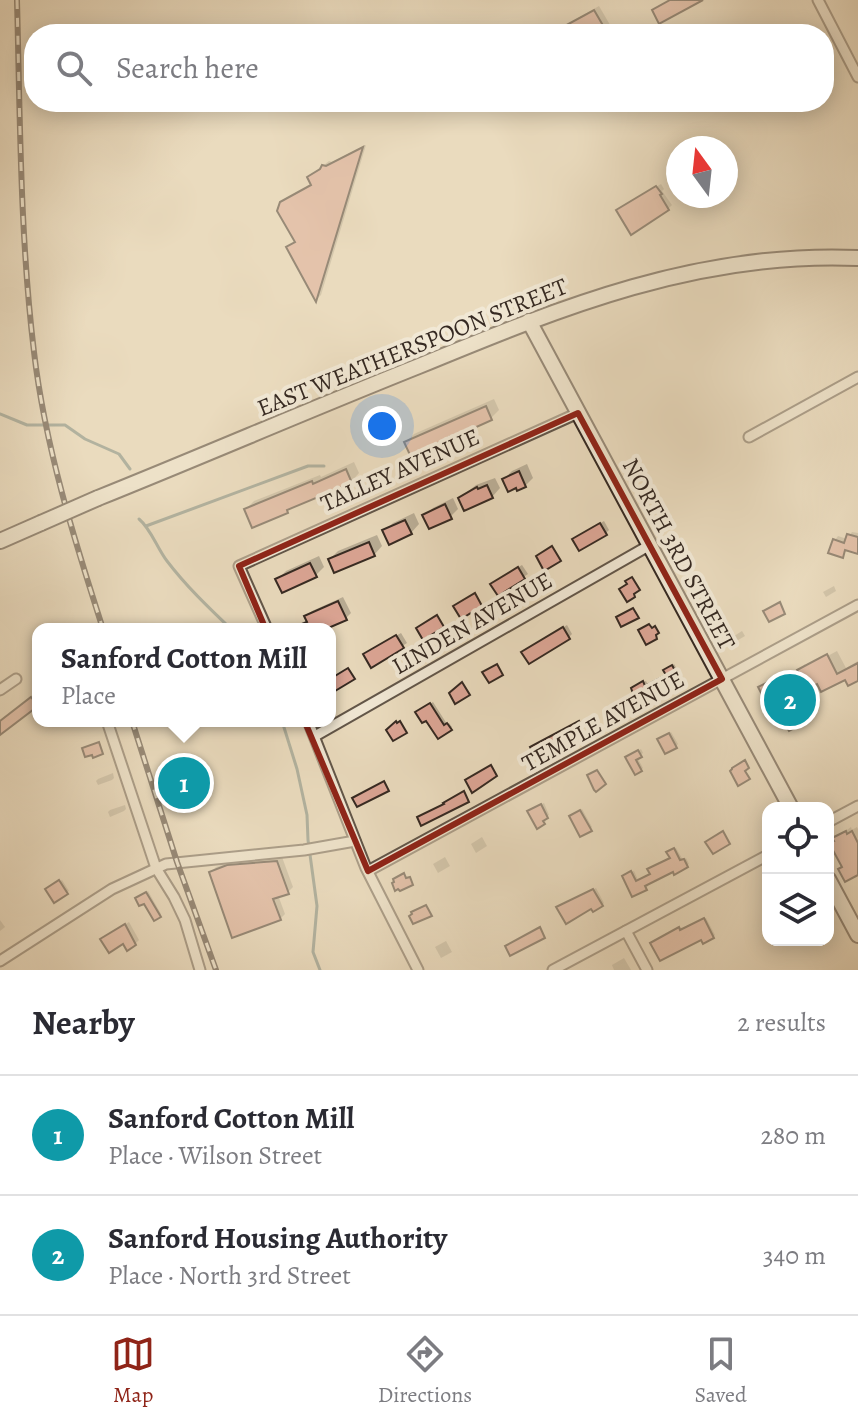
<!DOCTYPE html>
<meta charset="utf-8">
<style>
:root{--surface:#fff;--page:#f7f7f7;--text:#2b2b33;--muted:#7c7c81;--line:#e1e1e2;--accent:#8f2418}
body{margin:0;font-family:Alegreya,serif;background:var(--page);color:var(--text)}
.controls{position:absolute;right:24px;bottom:24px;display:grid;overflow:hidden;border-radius:16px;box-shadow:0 4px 20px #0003}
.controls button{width:72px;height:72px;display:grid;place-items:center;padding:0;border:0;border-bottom:2px solid var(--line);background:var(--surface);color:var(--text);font:40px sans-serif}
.compass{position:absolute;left:666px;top:136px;width:72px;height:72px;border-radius:50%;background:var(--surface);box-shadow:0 4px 20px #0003;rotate:345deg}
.you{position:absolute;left:382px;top:426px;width:28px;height:28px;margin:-20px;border:6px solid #fff;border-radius:50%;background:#1a73e8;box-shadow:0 0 0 12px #1a73e833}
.badge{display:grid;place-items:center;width:52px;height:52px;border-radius:50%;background:var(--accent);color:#fff;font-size:26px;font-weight:700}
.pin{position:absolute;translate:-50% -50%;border:4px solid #fff;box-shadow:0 2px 8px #0006}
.popup{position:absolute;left:32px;top:623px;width:304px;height:104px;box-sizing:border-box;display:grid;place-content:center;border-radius:16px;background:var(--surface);filter:drop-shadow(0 2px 6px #0005);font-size:26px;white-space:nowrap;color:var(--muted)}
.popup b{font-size:30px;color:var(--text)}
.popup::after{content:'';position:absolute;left:50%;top:100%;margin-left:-16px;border:16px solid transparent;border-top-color:var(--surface)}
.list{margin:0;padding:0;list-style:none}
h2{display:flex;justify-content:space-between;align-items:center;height:104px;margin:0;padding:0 32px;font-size:34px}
h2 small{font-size:26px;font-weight:400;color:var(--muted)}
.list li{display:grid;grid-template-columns:52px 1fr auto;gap:24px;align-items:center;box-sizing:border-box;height:120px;padding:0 32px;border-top:2px solid var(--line)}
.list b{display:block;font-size:30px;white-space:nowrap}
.list p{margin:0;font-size:26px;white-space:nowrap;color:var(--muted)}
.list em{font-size:26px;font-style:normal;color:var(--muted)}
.icon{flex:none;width:44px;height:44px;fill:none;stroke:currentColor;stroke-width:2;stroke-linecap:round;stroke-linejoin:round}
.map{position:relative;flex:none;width:858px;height:970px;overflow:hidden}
.search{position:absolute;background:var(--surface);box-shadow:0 4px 20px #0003;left:24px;right:24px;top:24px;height:88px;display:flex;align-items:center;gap:20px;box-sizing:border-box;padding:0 28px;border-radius:32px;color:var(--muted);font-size:30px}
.sheet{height:344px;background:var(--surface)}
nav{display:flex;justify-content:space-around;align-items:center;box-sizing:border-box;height:112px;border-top:2px solid var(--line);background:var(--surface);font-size:22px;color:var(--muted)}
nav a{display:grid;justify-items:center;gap:4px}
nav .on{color:var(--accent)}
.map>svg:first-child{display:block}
</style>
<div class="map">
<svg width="858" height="970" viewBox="0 0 858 970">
<rect width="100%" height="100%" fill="#eadbbe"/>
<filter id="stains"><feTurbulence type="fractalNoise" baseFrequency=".0025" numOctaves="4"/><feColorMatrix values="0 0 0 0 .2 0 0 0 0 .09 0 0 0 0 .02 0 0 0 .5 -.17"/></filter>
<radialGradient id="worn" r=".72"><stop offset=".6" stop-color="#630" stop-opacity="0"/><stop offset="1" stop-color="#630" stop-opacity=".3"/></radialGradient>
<g fill="#0003">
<path d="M599 6 613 30 610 34H550Z"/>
<path d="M366 145 321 295 317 299 288 247 296 240 282 203 288 197 313 184 309 177 329 161 332 162Z"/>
<path d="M661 184 664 189 662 191 672 205 668 209 622 207Z"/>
<path d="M494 399 499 410 491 418 452 434 406 442 414 434Z"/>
<path d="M354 462 359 473 351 482 292 506 287 511 246 509 254 501 320 475 321 477Z"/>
<path d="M527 464 533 478 525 486 504 479 512 471Z"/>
<path d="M495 478 500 488 492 497 460 498 476 485Z"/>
<path d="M453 498 458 509 450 517 424 516 433 508Z"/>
<path d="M414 513 419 524 411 533 384 531 393 523Z"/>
<path d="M604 521 609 530 605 534 574 539Z"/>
<path d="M852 532 858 533V552L847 548 842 555 835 540 838 536 847 539Z"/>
<path d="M377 535 382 546 374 555 330 559 338 551Z"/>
<path d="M319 556 324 567 316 575 278 579 286 571Z"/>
<path d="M522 565 528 574 498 593 496 580Z"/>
<path d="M834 586 836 591 826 597 823 592Z"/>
<path d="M343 597 351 613 346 618 323 629H297L301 623 308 620 306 616 312 611Z"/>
<path d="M567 625 572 634 569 637 528 649Z"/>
<path d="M742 631 745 636 733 643 731 638Z"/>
<path d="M401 633 407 643 372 665 369 651Z"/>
<path d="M837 651 846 668 858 661V679L846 678 818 681 807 687 808 689 799 697 809 715 801 722 790 728 761 687 768 680 784 672 789 680 801 673 799 670 805 664V668Z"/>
<path d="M674 664 681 676 679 678 662 687H635L646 681 648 685 668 674V668Z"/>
<path d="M36 695 38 698V703L0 733V722Z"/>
<path d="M433 702 447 724 449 723 452 727 450 729 420 711Z"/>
<path d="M617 702 619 706 609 712 607 708Z"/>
<path d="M671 732 678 744 676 746 661 738Z"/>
<path d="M641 749 643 753 637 757 643 768 641 770 629 756Z"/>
<path d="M113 773 114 778 112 780 98 785 96 781 98 779Z"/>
<path d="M186 773 190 783 183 787 179 777Z"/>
<path d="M544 803 549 815 544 818 546 821 544 823 531 810Z"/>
<path d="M125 805 126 809 124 811 110 817 108 812 110 810Z"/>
<path d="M582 809 592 827 590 829 573 814Z"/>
<path d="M851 827 852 830 857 827 858 829V873L844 866 835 839Z"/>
<path d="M482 837 487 846 476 853 471 844Z"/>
<path d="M676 848 683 860 686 858 689 864 646 883 648 886 646 888 633 894 627 874 634 871 638 880 652 874 672 858 671 851Z"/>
<path d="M282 857 293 887 288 892 278 895 285 914 280 919 211 872 216 867 233 861Z"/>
<path d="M445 857 450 866 438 873 433 864Z"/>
<path d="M62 880 69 891 67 892 50 888Z"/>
<path d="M596 888 604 903 602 905H561Z"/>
<path d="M148 891 161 914 159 916 139 896Z"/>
<path d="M706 918 715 935 713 937 655 941 681 927 683 930Z"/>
<path d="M0 920 5 927 0 931Z"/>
<path d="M129 922 139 940 135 944 106 936Z"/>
<path d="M446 941 452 952 441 958 435 947Z"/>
<path d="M624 958 631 970H614L612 965Z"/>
</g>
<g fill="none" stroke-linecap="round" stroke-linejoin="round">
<g stroke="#70817a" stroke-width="3">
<path d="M0 414 27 425H65L85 439 119 454 130 469"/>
<path d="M139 519C151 529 157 548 167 561 186 586 208 607 231 629"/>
<path d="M146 526 308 466H324"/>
<path d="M282 721 297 769 307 815 308 840 317 906 313 952 320 970"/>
</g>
</g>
<g fill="#dda696" stroke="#352922" stroke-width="2">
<path d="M670 0H703L659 24 652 10Z"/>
<path d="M594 10 608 34H550Z"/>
<path d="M363 147 316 302 286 247 295 242 277 211 280 202 311 185 307 177 320 169 322 165 326 166Z"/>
<path d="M656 186 662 194 660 195 669 210 631 235 616 210Z"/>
<path d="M486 406 492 420 452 438 451 436 419 453 418 451 410 455 404 442Z"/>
<path d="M346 469 352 483 287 510 288 513 252 528 244 509 312 481 313 484Z"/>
<path d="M519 471 526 487 517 491 516 488 508 492 502 479Z"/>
<path d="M487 485 493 498 464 511 458 498 477 487 478 489Z"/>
<path d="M445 504 452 519 429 529 422 515Z"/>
<path d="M405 520 412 534 389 545 382 530Z"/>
<path d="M600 523 607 535 579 551 572 539Z"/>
<path d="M847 534 858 537V554L845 550 843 558 828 553 833 539 844 543Z"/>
<path d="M369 542 375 556 334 573 328 559Z"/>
<path d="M552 546 561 561 544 571 536 556Z"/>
<path d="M310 563 317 577 282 593 275 579Z"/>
<path d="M518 567 525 579 498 596 490 584Z"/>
<path d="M632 577 640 590 634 594 635 597 627 602 619 589 627 584 625 581Z"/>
<path d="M475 593 482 606 461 619 453 606Z"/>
<path d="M338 601 347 620 326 629H290L307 622 304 616Z"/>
<path d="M780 602 785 614 769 622 763 611Z"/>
<path d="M633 608 639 618 621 627 616 617Z"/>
<path d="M437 615 444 627 423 640 416 628Z"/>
<path d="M649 624 652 628 655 626 659 633 656 635 657 639 646 645 638 630Z"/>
<path d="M563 627 570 639 529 664 521 652Z"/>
<path d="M396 635 404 648 371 668 363 654Z"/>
<path d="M827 654 837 674 858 663V681L848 686 845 680 821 692 817 684 799 693 801 698 791 703 802 724 789 731 782 719 776 722 758 687 776 678 780 686 800 676 797 670Z"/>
<path d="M497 664 503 675 489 683 482 672Z"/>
<path d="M672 665 680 680 662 689 661 688 635 699 631 688 643 681 645 686 666 675 663 670Z"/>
<path d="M348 668 355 679 330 694V679Z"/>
<path d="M462 682 470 695 455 704 449 693Z"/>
<path d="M31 697 38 706 0 735V721Z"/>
<path d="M430 703 444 725 447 723 452 730 438 739 426 721 422 723 415 712Z"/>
<path d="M396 721 397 723 400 721 407 733 393 741 386 730Z"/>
<path d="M579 721 583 730 545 750 546 752 537 756 536 754 534 755 530 747Z"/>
<path d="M669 733 677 748 665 754 657 739Z"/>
<path d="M99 742 103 754 93 758 92 755 85 757 82 748Z"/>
<path d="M638 750 642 757 636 760 642 771 635 775 625 757Z"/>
<path d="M745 760 749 768 745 771 750 779 738 786 730 771 732 769V768Z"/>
<path d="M491 765 497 776 472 793 465 780Z"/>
<path d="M597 770 606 784 596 792 594 790 587 775Z"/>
<path d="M384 781 389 791 357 807 352 798Z"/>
<path d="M464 791 469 802 421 826 417 817 444 804 443 803Z"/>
<path d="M541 804 548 818 543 821 545 824 537 829 527 811Z"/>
<path d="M580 810 592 831 580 837 569 816Z"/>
<path d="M723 831 730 844 713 854 705 842Z"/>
<path d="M846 831 847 834 852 831 858 843V875L845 882 838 869 842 867 829 843 834 841 832 838Z"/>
<path d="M674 848 680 860 684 859 688 867 674 875 673 872 645 886 647 890 632 897 622 876 631 871 636 881 650 874 647 869 670 858 666 852Z"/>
<path d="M277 861 289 894 273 899 281 920 232 938 209 872 227 865Z"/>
<path d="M404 873 406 878 410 877 413 885 400 891 398 889 395 891 392 883 394 882 393 879Z"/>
<path d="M59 880 68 894 54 903 45 889Z"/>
<path d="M593 889 603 906 593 912 591 909 566 924 556 907Z"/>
<path d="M146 892 161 917 154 921 144 904 139 906 135 898Z"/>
<path d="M426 905 432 916 413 924 409 916 412 914 411 912Z"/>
<path d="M704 918 714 938 703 944 701 940 660 961 650 943 679 927 680 930Z"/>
<path d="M125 924 136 945 127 951 123 944 109 953 100 939Z"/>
<path d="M540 927 545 938 510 956 505 946Z"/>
</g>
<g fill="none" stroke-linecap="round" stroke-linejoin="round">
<g stroke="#625649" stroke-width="13">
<g id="street">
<path d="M818 0 858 77"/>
<path d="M749 437 858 377"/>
<path d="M267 629 239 566 578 413"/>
<path d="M0 690 16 679"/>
<path d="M107 721 156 868 174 897 185 920 200 970"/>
<path d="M308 721 366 868 418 970"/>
<path d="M315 736 650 545"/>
<path d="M828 822 858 806"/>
<path d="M368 871 858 605"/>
<path d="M626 931 647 970"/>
<path d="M0 961 112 889 166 864 304 850 355 841"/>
<path d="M553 970 768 855"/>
</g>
</g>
<g stroke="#352922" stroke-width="18">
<g id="secondary">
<path d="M529 321 791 808"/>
<path d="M98 498C205 455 311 409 419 366 562 307 699 251 858 258"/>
<path d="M0 541 41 523"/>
<path d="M828 879 858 935"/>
</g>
</g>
<use href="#street" stroke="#f1e8d5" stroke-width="9"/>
<use href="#secondary" stroke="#f1e8d5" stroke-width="14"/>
<g stroke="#352922" stroke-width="6">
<g id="rail">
<path d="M17 0C20 116 20 237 34 352 45 446 74 539 103 629"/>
<path d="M132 721 177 862 216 970"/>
</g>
</g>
<use href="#rail" stroke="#f1e8d5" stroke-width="3" stroke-dasharray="9" stroke-linecap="butt"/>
<g stroke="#352922" stroke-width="18" stroke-linecap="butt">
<path id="secondary-bridge" d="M41 523 98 498"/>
</g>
<use href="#secondary-bridge" stroke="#f1e8d5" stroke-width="14"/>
</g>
<path d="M0 0H858V970H0ZM578 413 722 679 368 871 239 566Z" fill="#eadbbe" fill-opacity=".55" fill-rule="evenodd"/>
<path fill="none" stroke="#8f2418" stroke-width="6" stroke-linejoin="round" d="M578 413 722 679 368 871 239 566Z"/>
<g text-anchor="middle" stroke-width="8" stroke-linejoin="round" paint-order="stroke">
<g font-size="24" fill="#352922" stroke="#f1e8d5">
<text transform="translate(412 347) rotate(-22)" y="8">EAST WEATHERSPOON STREET</text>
<text transform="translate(400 470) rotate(-24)" y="8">TALLEY AVENUE</text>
<text transform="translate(679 554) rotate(62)" y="8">NORTH 3RD STREET</text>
<text transform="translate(472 623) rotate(-30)" y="8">LINDEN AVENUE</text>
<text transform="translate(603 721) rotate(-29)" y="8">TEMPLE AVENUE</text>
</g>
</g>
<rect width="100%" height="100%" filter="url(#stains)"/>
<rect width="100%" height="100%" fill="url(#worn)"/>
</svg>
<div class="controls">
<button><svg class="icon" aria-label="locate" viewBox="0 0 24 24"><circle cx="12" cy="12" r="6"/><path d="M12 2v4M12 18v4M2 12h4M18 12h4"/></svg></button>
<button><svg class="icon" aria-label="layers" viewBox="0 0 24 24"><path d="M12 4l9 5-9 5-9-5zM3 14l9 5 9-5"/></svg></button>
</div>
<svg class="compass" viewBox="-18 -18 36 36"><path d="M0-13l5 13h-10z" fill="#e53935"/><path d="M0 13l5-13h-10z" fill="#7c7c81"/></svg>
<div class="you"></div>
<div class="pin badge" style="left:184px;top:783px;background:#0f9aa8">1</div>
<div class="popup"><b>Sanford Cotton Mill</b>Place</div>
<div class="pin badge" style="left:790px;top:700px;background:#0f9aa8">2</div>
<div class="search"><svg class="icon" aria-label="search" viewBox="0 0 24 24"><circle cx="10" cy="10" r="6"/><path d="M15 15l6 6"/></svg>Search here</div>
</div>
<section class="sheet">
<h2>Nearby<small>2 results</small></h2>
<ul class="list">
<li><span class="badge" style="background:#0f9aa8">1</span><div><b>Sanford Cotton Mill</b><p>Place · Wilson Street</p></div><em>280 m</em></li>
<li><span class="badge" style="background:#0f9aa8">2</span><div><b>Sanford Housing Authority</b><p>Place · North 3rd Street</p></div><em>340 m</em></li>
</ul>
</section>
<nav>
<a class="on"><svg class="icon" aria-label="map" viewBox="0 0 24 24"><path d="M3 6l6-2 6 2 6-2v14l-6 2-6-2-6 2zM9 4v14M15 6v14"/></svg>Map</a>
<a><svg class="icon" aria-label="directions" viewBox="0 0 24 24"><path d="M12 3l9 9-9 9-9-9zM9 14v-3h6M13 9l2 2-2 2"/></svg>Directions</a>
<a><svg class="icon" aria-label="saved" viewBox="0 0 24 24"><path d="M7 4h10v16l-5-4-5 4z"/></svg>Saved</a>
</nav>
